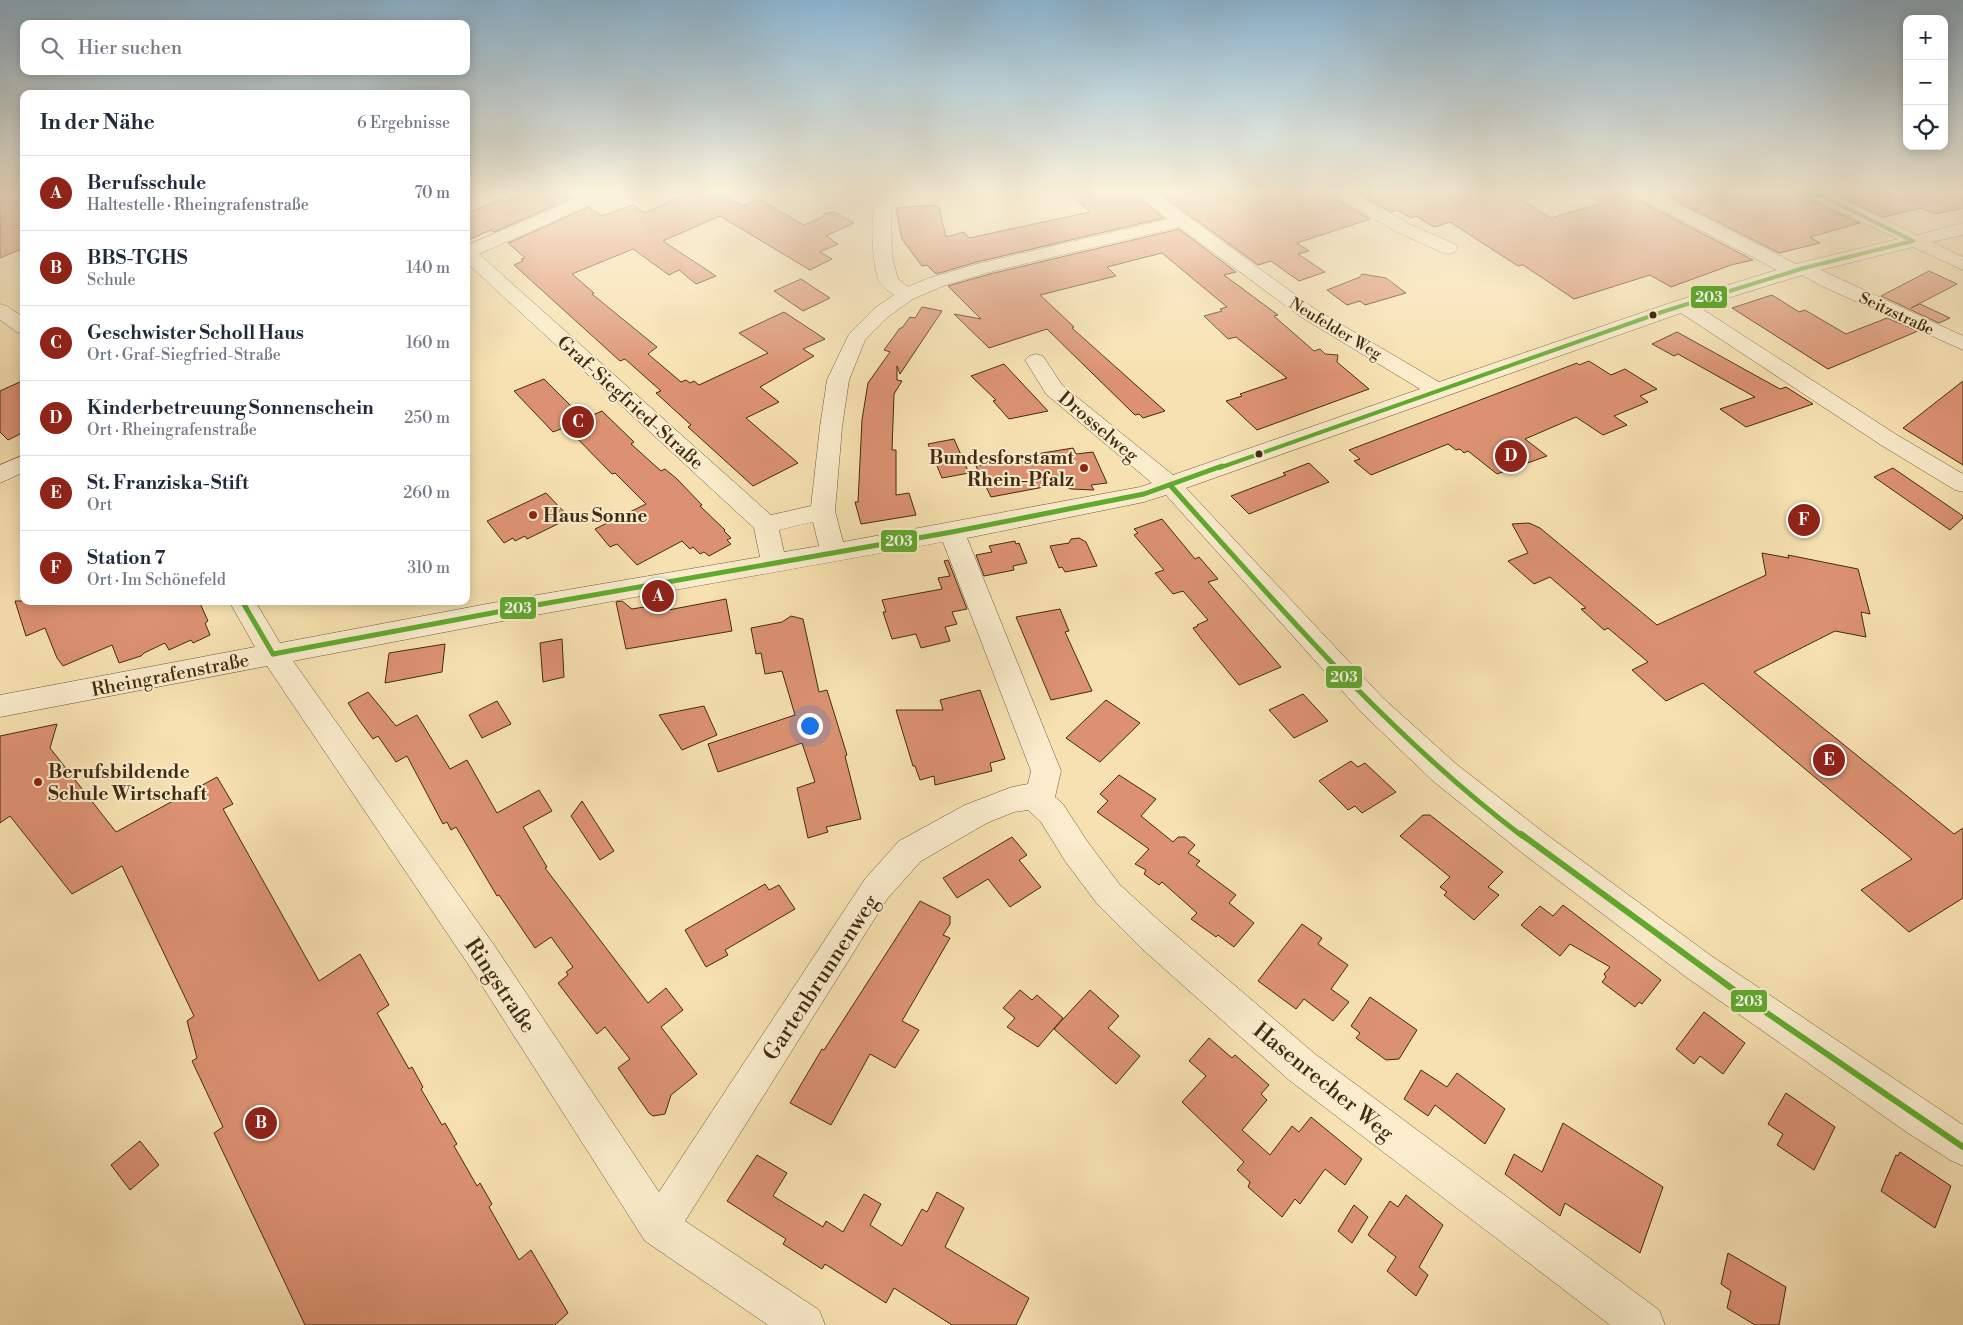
<!DOCTYPE html>
<html lang="de">
<meta charset="utf-8">
<style>
:root{--surface:#fff;--page:#f6f6f7;--text:#1f2937;--muted:#747a83;--line:#e0e1e3;--accent:#8f2418}
body{margin:0;font-family:"Libre Bodoni",serif;background:var(--page);color:var(--text)}
.controls{position:absolute;right:15px;top:15px;display:grid;overflow:hidden;border-radius:10px;box-shadow:0 2px 12px #0003}
.controls button{width:45px;height:45px;display:grid;place-items:center;padding:0;border:0;border-bottom:1px solid var(--line);background:var(--surface);color:var(--text);font:25px sans-serif}
.you{position:absolute;left:809px;top:725px;width:18px;height:18px;margin:-12px;border:4px solid #fff;border-radius:50%;background:#1a73e8;box-shadow:0 0 0 8px #1a73e833}
.badge{display:grid;place-items:center;width:32px;height:32px;border-radius:50%;background:var(--accent);color:#fff;font-size:16px;font-weight:700}
.pin{position:absolute;translate:-50% -50%;border:2px solid #fff;box-shadow:0 1px 5px #0006}
.list{margin:0;padding:0;list-style:none}
h2{display:flex;justify-content:space-between;align-items:center;height:65px;margin:0;padding:0 20px;font-size:21px}
h2 small{font-size:16px;font-weight:400;color:var(--muted)}
.list li{display:grid;grid-template-columns:32px 1fr auto;gap:15px;align-items:center;box-sizing:border-box;height:75px;padding:0 20px;border-top:1px solid var(--line)}
.list b{display:block;font-size:19px;white-space:nowrap}
.list p{margin:0;font-size:16px;white-space:nowrap;color:var(--muted)}
.list em{font-size:16px;font-style:normal;color:var(--muted)}
.icon{flex:none;width:28px;height:28px;fill:none;stroke:currentColor;stroke-width:2;stroke-linecap:round;stroke-linejoin:round}
.map{position:relative;flex:none;width:1963px;height:1325px;overflow:hidden}
.search{position:absolute;background:var(--surface);box-shadow:0 2px 12px #0003;left:20px;top:20px;width:450px;height:55px;display:flex;align-items:center;gap:12px;box-sizing:border-box;padding:0 18px;border-radius:10px;color:var(--muted);font-size:19px}
.panel{position:absolute;background:var(--surface);box-shadow:0 2px 12px #0003;left:20px;top:90px;width:450px;height:515px;border-radius:10px}
.map>svg:first-child{display:block}
</style>
<div class="map">
<svg width="1963" height="1325" viewBox="0 0 1963 1325">
<rect width="100%" height="100%" fill="#f7e1b0"/>
<filter id="stains"><feTurbulence type="fractalNoise" baseFrequency=".004" numOctaves="4"/><feColorMatrix values="0 0 0 0 .2 0 0 0 0 .09 0 0 0 0 .02 0 0 0 .5 -.17"/></filter>
<radialGradient id="worn" r=".72"><stop offset=".6" stop-color="#630" stop-opacity="0"/><stop offset="1" stop-color="#630" stop-opacity=".3"/></radialGradient>
<g fill="#dc9272" stroke="#412b11">
<path d="M16 191H24V248L0 258V197Z"/>
<path d="M530 191H564L573 197 494 232 491 230 466 241V214L501 199 506 201Z"/>
<path d="M693 191H716L743 206 759 199 804 225 823 217 824 214 834 212 854 223 826 236 838 244 820 252 832 259 810 270 720 216 663 241 716 276 696 284 679 270 669 275 633 249 572 274 594 293 592 294 657 347 648 354 681 382 686 380 690 383 694 381 699 385 768 353 739 333 784 312 825 339 803 349 814 356 760 387 779 402 746 418 798 463 753 486 688 427 691 425 656 393 661 391 625 359 620 361 514 265 523 261 521 259 525 258 508 243 589 207 602 216 633 205 645 213Z"/>
<path d="M1066 191H1131L1164 218 977 262 936 274 927 265 922 266 902 239 896 208 936 205V207H939L946 237 964 232 969 238 1090 212Z"/>
<path d="M1156 191H1328L1332 197 1370 219 1297 243 1309 251 1298 254 1325 272 1299 281 1271 261 1258 265Z"/>
<path d="M1354 191H1507L1551 218 1602 203 1579 191H1629L1633 197 1753 260 1731 265 1671 287 1650 275 1574 299 1523 265 1518 266 1450 222 1434 227 1416 216 1411 218 1397 210 1391 212Z"/>
<path d="M1657 191H1801L1805 197 1860 223 1810 237 1820 243 1779 253Z"/>
<path d="M1830 191H1963V208L1936 214 1921 208 1883 217Z"/>
<path d="M1179 229 1236 272 1224 275 1278 315 1274 316 1314 351 1320 349 1325 354 1338 355 1337 362 1369 389 1257 430 1226 401 1242 396 1240 394 1287 378 1236 337 1228 339 1204 316 1222 311 1220 309 1227 307 1162 253 1107 267 1116 276 1040 295 1074 327 1072 328 1165 411 1143 418 1139 414 1135 415 1047 329 989 348 954 314 981 319 948 286 990 274Z"/>
<path d="M1929 271 1957 284 1911 308 1920 304 1950 318 1939 323 1881 296Z"/>
<path d="M1362 274 1386 278 1406 293 1365 305 1360 301 1347 305 1327 290 1360 277Z"/>
<path d="M801 279 830 298 803 311 774 291Z"/>
<path d="M1772 295 1799 312 1805 310 1846 334 1887 318 1918 331 1828 369 1732 308Z"/>
<path d="M922 307 942 311 900 374 897 366V380L902 381 894 394 892 450H896V495L909 493 916 515 861 524 855 502H858L862 420 868 383 890 352 884 350 900 328H902L910 317 915 318Z"/>
<path d="M1677 332 1780 389 1786 387 1813 404 1746 427 1720 409 1755 397 1678 354 1674 356 1652 344Z"/>
<path d="M1589 361 1611 375 1625 369 1657 389 1640 396 1648 402 1614 416 1627 425 1603 435 1576 417 1525 439 1547 456 1497 474 1468 451 1464 453 1460 449 1456 450 1448 444 1371 475 1354 461 1360 459 1349 450 1577 363 1579 365Z"/>
<path d="M1004 364 1048 411 1009 419 993 401 996 400 971 376Z"/>
<path d="M544 379 577 412 579 411 586 418 602 411 634 442 631 444 661 471 665 469 677 479 702 505 700 506 725 530 724 531 731 538 727 540 731 544 709 556 704 552 700 554 693 547 690 549 682 541 637 565 617 544 610 547 595 529 646 504 615 473 612 474 566 427 553 432 514 391Z"/>
<path d="M24 380V432L8 440 0 432V391Z"/>
<path d="M1963 381V465L1903 428Z"/>
<path d="M954 439 969 473 942 478 928 444Z"/>
<path d="M1073 448 1076 454 1093 452 1107 483 1091 485 1094 490 1071 489 1060 484 991 497 976 466 1007 461 1006 459Z"/>
<path d="M1309 463 1329 482 1249 514 1231 496 1286 475 1283 473Z"/>
<path d="M1893 468 1963 516V518L1950 530 1874 477Z"/>
<path d="M546 493 570 518 527 539 525 536 515 541 513 538 504 543 487 521Z"/>
<path d="M1162 519 1195 559 1199 557 1218 579 1208 582 1281 667 1239 685 1202 640 1193 628 1198 626 1197 625 1208 620 1183 591 1173 594 1155 573 1164 570 1134 535 1138 533 1134 529Z"/>
<path d="M1529 523 1540 528 1657 625 1766 575 1762 553 1789 558 1788 555 1858 569 1870 614 1861 612 1866 637 1835 631 1754 672 1954 834 1963 828V898L1909 932 1861 890 1912 859 1703 683 1666 701 1632 670 1648 662 1608 628 1604 630 1581 609 1586 608 1550 577 1534 584 1508 561 1528 553 1512 524Z"/>
<path d="M1079 538 1086 542 1097 566 1065 572 1062 567 1059 568 1050 546 1069 543 1071 539Z"/>
<path d="M1015 541 1016 544 1019 543 1027 563 1013 566 1014 570 984 576 976 555 992 552 989 546Z"/>
<path d="M948 560 967 609 952 612 957 624 945 627 950 641 921 648 916 634 892 639 883 612H886L882 600 942 589 938 578 950 576 944 561Z"/>
<path d="M726 599 732 631 626 649 616 602 622 601 632 609 662 604 663 611Z"/>
<path d="M15 601H199L208 621 205 623 210 635 193 643 191 640 169 650 165 643 144 653 141 656 119 663 112 645 63 666 57 658 45 628 26 636Z"/>
<path d="M1060 609 1069 631 1065 632 1092 691 1051 700 1016 617Z"/>
<path d="M791 616 803 619 819 692 827 690 847 755 845 756 861 819 826 827 828 832 808 838 797 788 815 782 802 743 718 772 708 744 795 715 782 671 765 674 761 653 756 654 751 628 782 622Z"/>
<path d="M562 639 564 677 543 682 540 643Z"/>
<path d="M445 644 442 672 385 683 389 653Z"/>
<path d="M980 690 1005 759 990 763 992 771 935 785 934 776 920 780 915 766H913L896 710H943L940 700Z"/>
<path d="M368 692 396 726 417 715 450 769 467 760 497 813 539 790 552 811 523 827 547 867 545 868 648 1003 666 988 683 1010 661 1027 697 1074 671 1095 665 1114 653 1116 649 1113 618 1068 630 1059 605 1027 597 1034 558 983 568 975 566 972 573 967 551 937 535 948 499 895 497 896 456 827 451 830 447 822 443 824 407 756 396 762 378 736 373 739 359 720 348 703Z"/>
<path d="M1303 694 1328 721 1294 738 1269 710Z"/>
<path d="M1106 700 1140 723 1100 762 1066 738Z"/>
<path d="M497 701 511 724 482 738 469 715Z"/>
<path d="M704 706 717 735 682 750 659 715Z"/>
<path d="M57 724 50 748 116 832 217 777 233 804 223 809 319 981 360 954 389 1005 377 1013 409 1069 412 1067 423 1087 421 1089 442 1125 445 1123 457 1144 454 1146 477 1186 480 1183 492 1204 489 1207 519 1260 531 1250 568 1313 555 1325H305L214 1133 223 1127 192 1061 197 1058 187 1021 194 1016 122 866 72 894 10 816 0 823V736Z"/>
<path d="M1351 761 1358 767 1365 763 1396 792 1362 813 1355 806 1348 810 1319 781Z"/>
<path d="M1119 775 1156 799 1141 816 1173 842 1178 837H1185L1195 845 1188 853 1200 861 1196 865 1236 895 1229 903 1254 923 1234 947 1218 935 1216 937 1191 919 1197 913 1162 882 1159 885 1144 874 1146 870 1135 864 1149 849 1097 812 1108 801 1100 794Z"/>
<path d="M582 801 614 851 600 860 571 816Z"/>
<path d="M1423 815H1430L1503 872 1488 887 1499 895 1474 920 1444 895 1447 892 1440 887 1450 877 1400 836Z"/>
<path d="M1012 837 1027 855 1019 860 1041 887 1010 907 988 879 957 898 943 878Z"/>
<path d="M765 884 769 890 779 885 795 909 725 950 728 955 706 967 685 930Z"/>
<path d="M920 901 950 916V924L943 935 950 938 902 1021 919 1030 895 1068 870 1054 831 1125 790 1103 822 1049 824 1050Z"/>
<path d="M1563 905 1661 980 1642 1004 1639 1002 1635 1007 1602 982 1606 977 1604 974 1610 967 1570 944 1560 956 1521 925 1540 906 1553 916Z"/>
<path d="M1302 924 1322 938 1318 944 1348 965 1331 989 1349 1002 1333 1021 1304 999 1296 1009 1258 981Z"/>
<path d="M1020 990 1032 1000 1037 995 1063 1018 1038 1047 1007 1027 1015 1018 1003 1008Z"/>
<path d="M1090 990 1119 1016 1108 1028 1140 1056 1116 1084 1054 1029Z"/>
<path d="M1370 997 1417 1030 1399 1059 1386 1060 1356 1038 1360 1033 1351 1026Z"/>
<path d="M1704 1012 1745 1043 1723 1074 1700 1056 1694 1064 1676 1049Z"/>
<path d="M1209 1038 1232 1058 1235 1055 1269 1085 1261 1094 1267 1100 1242 1130 1270 1155 1292 1126 1299 1132 1311 1117 1362 1159 1345 1185 1325 1169 1300 1204 1295 1199 1282 1217 1248 1187 1250 1182 1237 1170 1244 1162 1182 1102 1206 1076 1189 1061Z"/>
<path d="M1421 1070 1447 1087 1457 1073 1505 1109 1485 1144 1435 1105 1428 1116 1404 1099Z"/>
<path d="M1786 1093 1835 1127 1814 1170 1777 1145 1783 1134 1768 1124Z"/>
<path d="M1563 1123 1663 1187 1640 1253 1565 1203 1560 1216 1505 1174 1514 1154 1542 1172Z"/>
<path d="M140 1141 159 1165 130 1190 111 1165Z"/>
<path d="M1900 1152 1951 1186 1935 1228 1881 1191 1896 1155 1898 1156Z"/>
<path d="M757 1155 787 1173 773 1196 823 1227 826 1221 843 1232 864 1194 881 1204 870 1225 902 1246 922 1209 927 1212 937 1192 964 1208 945 1247 1029 1298 1016 1325H952L894 1288 886 1303 825 1264 822 1269 783 1244 786 1239 727 1201Z"/>
<path d="M1406 1195 1443 1225 1419 1267 1428 1275 1416 1296 1387 1271 1396 1257 1368 1235 1390 1201 1398 1207Z"/>
<path d="M1354 1205 1368 1217 1352 1243 1338 1231Z"/>
<path d="M1728 1253 1786 1287 1779 1325H1755L1727 1308 1731 1291 1721 1284Z"/>
</g>
<g fill="none" stroke-linecap="round" stroke-linejoin="round">
<g stroke="#6e5839" stroke-width="1">
<g id="minor">
<path d="M592 191H615L612 195 479 254 771 515 811 506 820 427 827 380 849 334 875 308 894 295C889 291 882 287 879 281 872 264 867 202 883 191H893L896 195 891 209 892 256 898 279 908 287 929 278 977 264 1168 219 1133 191H1153L1315 309 1439 382 1676 301 1777 270 1634 195 1631 191H1653L1796 264 1898 239 1806 195 1803 191H1826L1917 235 1963 223V235L1932 242 1963 257V270L1913 247 1821 270 1963 336V350L1822 286 1802 275 1699 307 1897 435 1963 474V492L1955 490 1881 445 1681 313 1186 488 1383 698 1455 763 1543 832 1710 955 1963 1125V1166L1950 1160 1905 1131 1686 977 1521 852 1433 781 1363 714 1166 495 1144 502 967 538 1061 771 1055 797 1063 804 1087 841 1120 885 1164 925 1315 1054 1659 1310 1665 1325H1610L1289 1080 1140 947 1098 905 1065 861 1041 822 1028 810 1014 812 987 823 921 861 887 899 685 1221 819 1310 825 1325H768L645 1241 470 967 267 666 0 717V695L255 647 229 601H255L280 643 508 600 760 557 754 528 466 262V246ZM1179 227 1301 317 1420 389 1173 475 1062 385 1043 356 1036 354 1029 356 1025 360 1046 394 1152 483 1140 487 843 542 835 511 842 427 849 380 865 340 889 316 913 299 943 286 990 272ZM813 522 819 546 784 552 779 530ZM943 542 1031 771 1028 784 1012 787 965 805 899 841 865 879 659 1192 494 945 293 661 508 620Z"/>
<path d="M1330 191H1351L1409 224 1455 244 1457 248 1455 252 1448 254 1441 252 1397 232 1333 195Z"/>
<path d="M0 304 7 306 24 318V334L17 332 0 320Z"/>
<path d="M24 455V472L0 483V465Z"/>
</g>
</g>
<use href="#minor" fill="#faeccc" fill-rule="evenodd"/>
<g stroke="#faeccc" stroke-width="6">
<g id="bus-1-far2">
<path d="M1812 191 1913 241"/>
<path d="M1219 468 1665 311 1804 268 1913 241"/>
</g>
</g>
<g stroke="#faeccc" stroke-width="9">
<g id="bus-1-far1">
<path d="M1170 485C1281 609 1389 735 1522 836"/>
<path d="M242 601 273 654"/>
<path d="M273 654 508 610 952 532 1144 494 1222 466"/>
</g>
</g>
<g stroke="#faeccc" stroke-width="10">
<path id="bus-1" d="M1521 834 1745 998 1963 1147"/>
</g>
<use href="#bus-1-far2" stroke="#60ab2e" stroke-width="4"/>
<use href="#bus-1-far1" stroke="#60ab2e" stroke-width="5"/>
<use href="#bus-1" stroke="#60ab2e" stroke-width="6"/>
</g>
<linearGradient id="sky" x2="0" y2="1"><stop stop-color="#8bb7d4"/><stop offset="0.51" stop-color="#fbf2db"/><stop offset="1" stop-color="#fbf2db" stop-opacity="0"/></linearGradient>
<rect width="1963" height="376" fill="url(#sky)"/>
<g fill="#412b11" stroke="#faeccc" stroke-width="2">
<circle cx="1653" cy="315" r="4.5"/>
<circle cx="1259" cy="454" r="4.5"/>
</g>
<g fill="#8f2418" stroke="#faeccc" stroke-width="2">
<circle cx="1084" cy="468" r="5"/>
<circle cx="533" cy="515" r="5"/>
<circle cx="38" cy="782" r="5"/>
</g>
<g text-anchor="middle" stroke-width="4" stroke-linejoin="round" paint-order="stroke">
<g font-size="16" fill="#412b11" stroke="#faeccc">
<text transform="translate(1897 313) rotate(25)" y="6">Seitzstraße</text>
<text transform="translate(1336 328) rotate(31)" y="6">Neufelder Weg</text>
</g>
<g font-size="19" fill="#412b11" stroke="#faeccc">
<text transform="translate(631 402) rotate(42)" y="7">Graf-Siegfried-Straße</text>
<text transform="translate(1099 426) rotate(40)" y="7">Drosselweg</text>
<text transform="translate(170 674) rotate(-11)" y="7">Rheingrafenstraße</text>
</g>
<g font-size="19" font-weight="bold" fill="#412b11" stroke="#faeccc" text-anchor="start">
<text x="1074" y="464" text-anchor="end">Bundesforstamt<tspan x="1074" dy="22">Rhein-Pfalz</tspan></text>
<text x="543" y="522">Haus Sonne</text>
<text x="48" y="778">Berufsbildende<tspan x="48" dy="22">Schule Wirtschaft</tspan></text>
</g>
<g font-size="22" fill="#412b11" stroke="#faeccc">
<text transform="translate(820 977) rotate(-57)" y="8">Gartenbrunnenweg</text>
<text transform="translate(501 985) rotate(56)" y="8">Ringstraße</text>
<text transform="translate(1324 1081) rotate(39)" y="8">Hasenrecher Weg</text>
</g>
</g>
<g stroke="#faeccc" stroke-width="2">
<rect x="1690" y="285" width="38" height="24" rx="5" fill="#60ab2e"/>
<rect x="880" y="529" width="38" height="24" rx="5" fill="#60ab2e"/>
<rect x="499" y="596" width="38" height="24" rx="5" fill="#60ab2e"/>
<rect x="1325" y="665" width="38" height="24" rx="5" fill="#60ab2e"/>
<rect x="1730" y="989" width="38" height="24" rx="5" fill="#60ab2e"/>
</g>
<g font-size="14" text-anchor="middle" font-weight="bold" fill="#fff">
<text x="1709" y="302">203</text>
<text x="899" y="546">203</text>
<text x="518" y="613">203</text>
<text x="1344" y="682">203</text>
<text x="1749" y="1006">203</text>
</g>
<rect width="100%" height="100%" filter="url(#stains)"/>
<rect width="100%" height="100%" fill="url(#worn)"/>
</svg>
<div class="controls">
<button>+</button>
<button>−</button>
<button><svg class="icon" aria-label="locate" viewBox="0 0 24 24"><circle cx="12" cy="12" r="6"/><path d="M12 2v4M12 18v4M2 12h4M18 12h4"/></svg></button>
</div>
<div class="you"></div>
<div class="pin badge" style="left:658px;top:596px">A</div>
<div class="pin badge" style="left:261px;top:1123px">B</div>
<div class="pin badge" style="left:578px;top:422px">C</div>
<div class="pin badge" style="left:1511px;top:456px">D</div>
<div class="pin badge" style="left:1829px;top:760px">E</div>
<div class="pin badge" style="left:1804px;top:520px">F</div>
<div class="search"><svg class="icon" aria-label="search" viewBox="0 0 24 24"><circle cx="10" cy="10" r="6"/><path d="M15 15l6 6"/></svg>Hier suchen</div>
<section class="panel">
<h2>In der Nähe<small>6 Ergebnisse</small></h2>
<ul class="list">
<li><span class="badge">A</span><div><b>Berufsschule</b><p>Haltestelle · Rheingrafenstraße</p></div><em>70 m</em></li>
<li><span class="badge">B</span><div><b>BBS-TGHS</b><p>Schule</p></div><em>140 m</em></li>
<li><span class="badge">C</span><div><b>Geschwister Scholl Haus</b><p>Ort · Graf-Siegfried-Straße</p></div><em>160 m</em></li>
<li><span class="badge">D</span><div><b>Kinderbetreuung Sonnenschein</b><p>Ort · Rheingrafenstraße</p></div><em>250 m</em></li>
<li><span class="badge">E</span><div><b>St. Franziska-Stift</b><p>Ort</p></div><em>260 m</em></li>
<li><span class="badge">F</span><div><b>Station 7</b><p>Ort · Im Schönefeld</p></div><em>310 m</em></li>
</ul>
</section>
</div>
